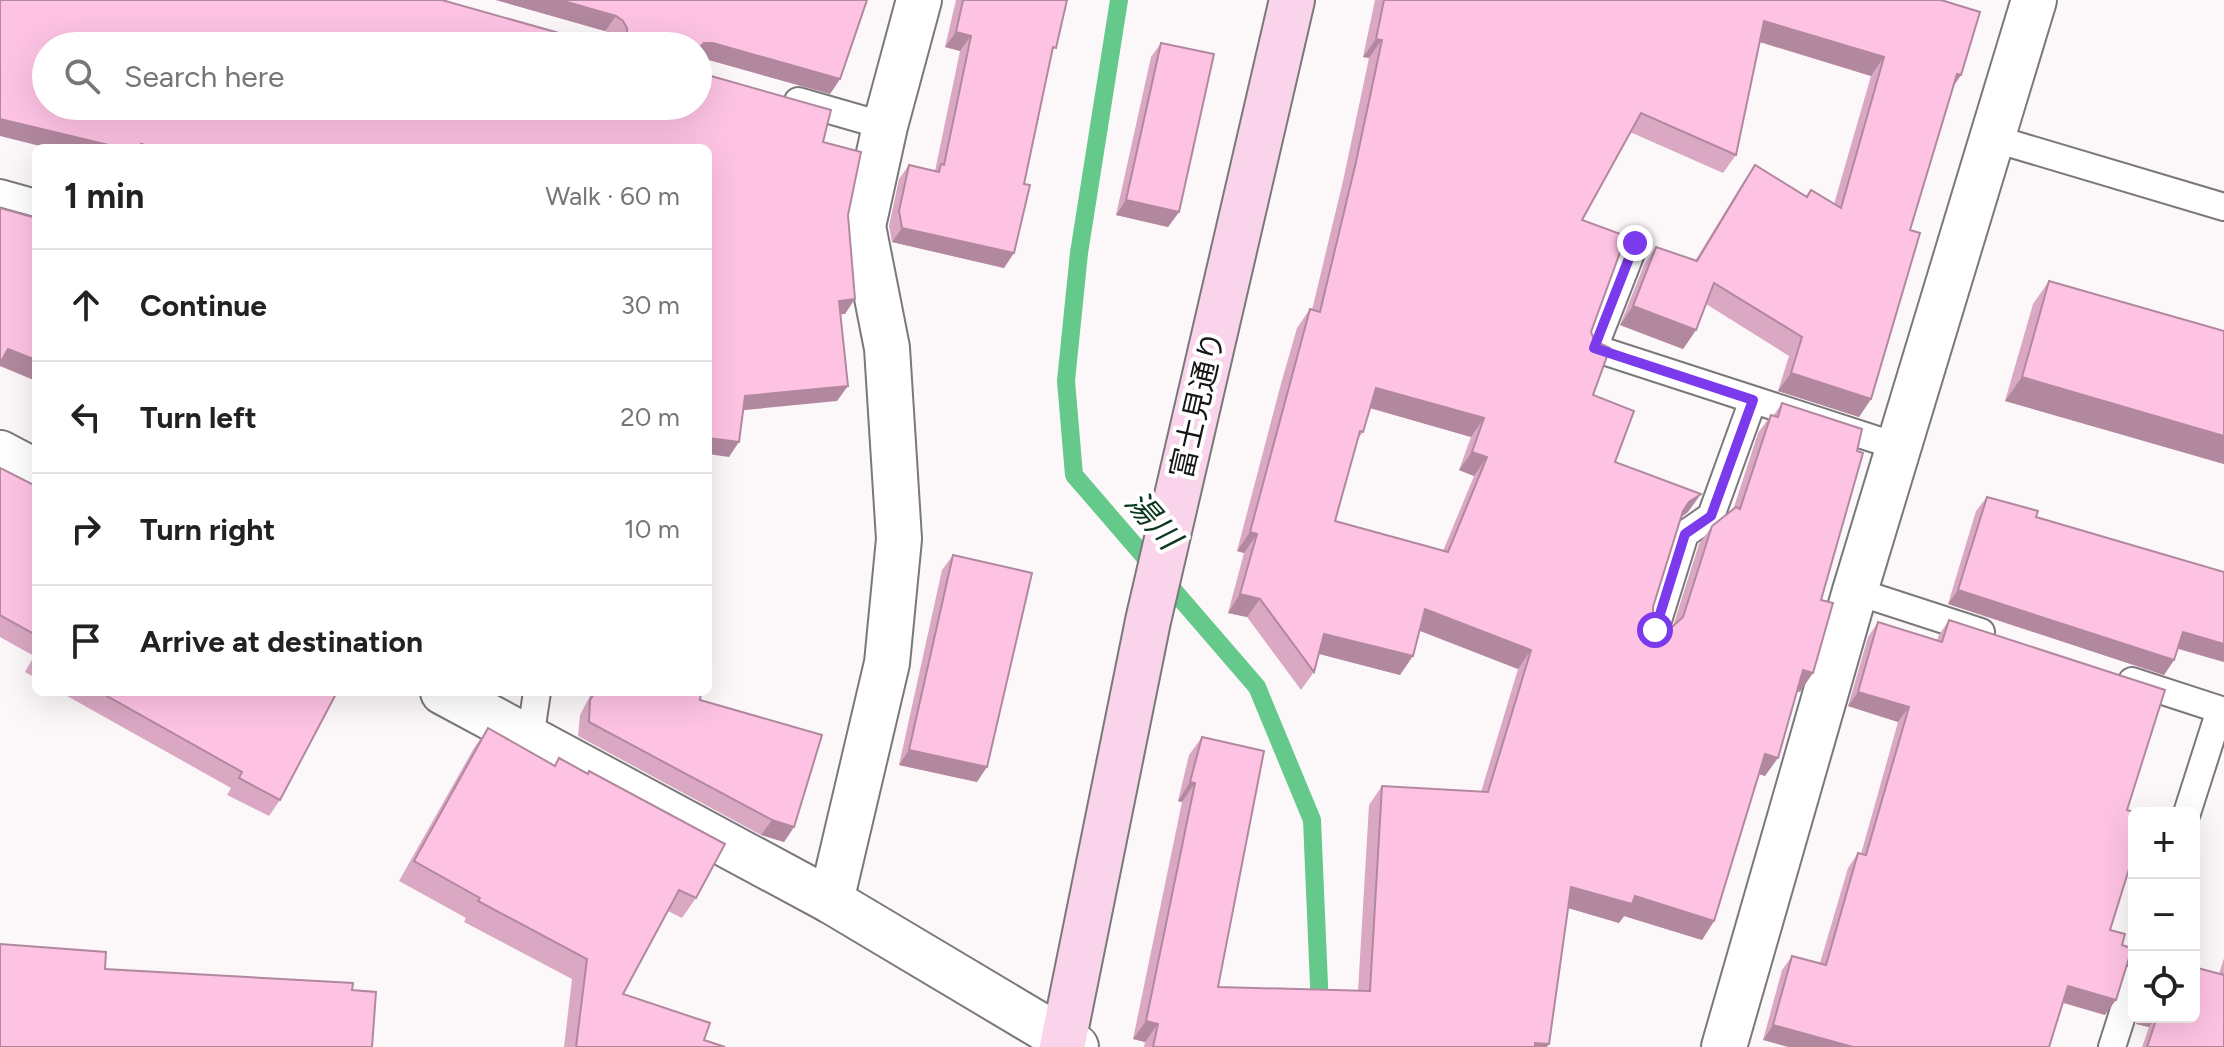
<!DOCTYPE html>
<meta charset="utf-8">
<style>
:root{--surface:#fff;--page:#f2f2f2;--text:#222;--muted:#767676;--line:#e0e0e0}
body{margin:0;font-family:Figtree,"Noto Sans JP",sans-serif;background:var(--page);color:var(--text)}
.controls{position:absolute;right:24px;bottom:24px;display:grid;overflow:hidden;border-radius:12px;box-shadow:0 8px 32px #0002}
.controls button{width:72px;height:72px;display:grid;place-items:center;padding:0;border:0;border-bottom:2px solid var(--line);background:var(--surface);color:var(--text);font:40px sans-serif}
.stop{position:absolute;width:24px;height:24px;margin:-18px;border:6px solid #7c3aed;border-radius:50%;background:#fff}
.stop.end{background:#7c3aed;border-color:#fff;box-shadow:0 2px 8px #0008}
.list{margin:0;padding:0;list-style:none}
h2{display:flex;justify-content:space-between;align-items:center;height:104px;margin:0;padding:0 32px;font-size:34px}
h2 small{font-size:26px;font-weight:400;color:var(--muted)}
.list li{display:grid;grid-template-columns:52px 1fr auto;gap:24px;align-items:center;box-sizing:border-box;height:112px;padding:0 32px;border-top:2px solid var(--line)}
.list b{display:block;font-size:30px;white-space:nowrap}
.list em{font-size:26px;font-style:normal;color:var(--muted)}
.icon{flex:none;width:44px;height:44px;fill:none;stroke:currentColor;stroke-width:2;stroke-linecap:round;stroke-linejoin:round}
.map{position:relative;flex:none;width:2224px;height:1047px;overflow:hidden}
.search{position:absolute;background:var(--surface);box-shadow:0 8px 32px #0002;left:32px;top:32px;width:680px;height:88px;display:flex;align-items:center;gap:20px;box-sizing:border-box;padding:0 28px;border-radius:44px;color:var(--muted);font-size:30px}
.panel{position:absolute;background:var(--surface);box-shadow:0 8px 32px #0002;left:32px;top:144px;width:680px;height:552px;border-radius:12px}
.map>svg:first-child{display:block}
</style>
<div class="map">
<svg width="2224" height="1047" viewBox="0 0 2224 1047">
<rect width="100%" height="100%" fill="#fcf8fa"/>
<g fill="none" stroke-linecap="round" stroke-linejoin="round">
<path stroke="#65c98b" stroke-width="18" d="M1119 0 1079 253 1066 381 1074 475 1257 687 1312 820 1319 985V1047"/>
<g stroke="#7b787a" stroke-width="30">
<g id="lane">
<path d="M798 101 885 126"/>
<path d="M1992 138 2224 207"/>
<path d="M0 193 36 203"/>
<path d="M1635 243 1594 348 1899 447"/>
<path d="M1855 591 1981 632"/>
<path d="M1655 630 1685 534 1711 516 1753 400"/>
<path d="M2132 681 2224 711"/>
<path d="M530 739 537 692"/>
<path d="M2187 813 2220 710"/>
<path d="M2112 1047 2134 978"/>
</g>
</g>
<g stroke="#7b787a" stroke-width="48">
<g id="street">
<path d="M0 453 36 472"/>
<path d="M443 692 831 901 1076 1047"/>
<path d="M831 901 887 663 899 539 887 348 863 226 885 126 919 0"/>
<path d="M1724 1047 1855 591 2034 0"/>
</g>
</g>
<g stroke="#7b787a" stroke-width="48">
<path id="secondary" d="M1062 1047 1148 621 1292 0"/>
</g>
<use href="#lane" stroke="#fff" stroke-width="26"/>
<use href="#street" stroke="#fff" stroke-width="44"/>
<use href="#secondary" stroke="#f9d4ea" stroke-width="44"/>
</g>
<g fill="#daa8c3" fill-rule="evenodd">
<path d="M496 0H867L840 79 830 94 702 58 616 44 613 35 605 31Z"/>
<path d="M956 0H1067L1052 53 1004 268 892 242 889 226 899 179 909 165 935 171 960 51 945 47Z"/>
<path d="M1375 0H1941L1961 75 1953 87 1910 230 1871 399 1859 417 1778 391 1789 356 1706 304 1696 330 1683 349 1620 325 1644 265 1656 247 1695 261 1742 184 1755 165 1806 196 1811 190 1834 204 1871 76 1759 42 1736 155 1723 173 1630 132 1582 220 1591 332 1593 395 1615 462 1688 512 1680 518 1653 607V616L1657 623 1664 627 1673 626 1699 544 1712 526 1733 510 1758 433 1771 415 1773 416 1782 403 1821 600 1800 692 1797 691 1765 776 1759 774 1714 921 1702 940 1624 916 1619 923 1568 908 1547 1047H1144L1145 1042 1133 1039 1182 802 1178 801 1189 755 1202 737 1218 987 1358 991 1369 805 1382 786 1481 792 1518 669 1420 631 1400 675 1319 654 1314 672 1301 690 1247 617 1228 613 1244 553 1237 551 1282 380 1297 328 1310 309 1312 310 1343 181 1369 58 1363 57ZM1370 408 1471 437 1459 470 1474 476 1443 551 1335 521 1357 440 1363 432Z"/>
<path d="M1161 43 1179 212 1168 227 1116 215 1151 57Z"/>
<path d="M2049 281 2224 331V464L2005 401 2033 304Z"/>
<path d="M0 468 36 486V678L25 672 34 656 0 637Z"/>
<path d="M1987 497 2036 517 2224 662 2178 649 2174 660 2164 675 1948 604 1976 511Z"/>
<path d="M953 555 977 782 899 765 942 570Z"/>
<path d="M1949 620 2127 810 2110 930 2122 945 2128 962 2105 1015 2063 1003 1763 1040 1782 970 1792 956 1820 963 1848 868 1858 853 1861 854 1898 722 1848 706 1868 637 1878 622 1937 640 1939 635Z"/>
<path d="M60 692H337L280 800 269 816 227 795 231 788Z"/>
<path d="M592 692H701L700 700 794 827 784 842 761 835 578 736 580 715Z"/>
<path d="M488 728 554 766 559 758 587 773 589 771 696 898 682 918 668 911 623 994 704 1040 725 1047H564L572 979 464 922 466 918 399 881 474 748Z"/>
<path d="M2224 958V1047H2142L2149 1027 2136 1024 2138 1017H2194L2219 974Z"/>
</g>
<g fill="#b2889f">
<path d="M496 0H560L616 16 605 31Z"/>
<path d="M1764 21 1884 57 1871 76 1751 39Z"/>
<path d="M956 32 971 36 960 51 945 47Z"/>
<path d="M1376 39 1382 40 1369 58 1363 57Z"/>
<path d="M704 43H713L840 79 830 94 702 58H698V49Z"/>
<path d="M1957 74 1961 75 1948 94Z"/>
<path d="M0 119 121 148H48L0 136Z"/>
<path d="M141 144 159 148H138Z"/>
<path d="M1126 200 1179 212 1168 227 1116 215Z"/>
<path d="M902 228 1014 253 1004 268 892 242Z"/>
<path d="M855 299 845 314 829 315 839 301Z"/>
<path d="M1633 306 1696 330 1683 349 1620 325Z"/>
<path d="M8 349 36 360V381L0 366V360Z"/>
<path d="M1791 373 1871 399 1859 417 1778 391Z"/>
<path d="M2022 377 2224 436V464L2005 401Z"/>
<path d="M848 386 837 401 735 411 745 396Z"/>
<path d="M1376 388 1484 418 1471 437 1363 406Z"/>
<path d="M708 438 739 442 729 457 708 454Z"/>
<path d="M1472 452 1487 457 1474 476 1459 470Z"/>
<path d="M1701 494 1688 512 1676 521 1689 502Z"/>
<path d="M1250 532 1257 534 1244 553 1237 551Z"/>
<path d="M1958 590 2174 660 2164 675 1948 604Z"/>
<path d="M1240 594 1260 599 1247 617 1228 613Z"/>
<path d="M1425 609 1531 650 1518 669 1413 628Z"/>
<path d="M2183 632 2224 644V662L2173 647Z"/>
<path d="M1324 634 1413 656 1400 675 1312 652Z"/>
<path d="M1803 670 1813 673 1800 692 1791 689Z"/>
<path d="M1858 692 1909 707 1898 722 1848 706Z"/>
<path d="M909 750 987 767 977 782 899 765Z"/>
<path d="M1765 754 1778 758 1765 776 1752 772Z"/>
<path d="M1190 782 1195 783 1182 802 1178 801Z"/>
<path d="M772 820 794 827 784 842 761 835Z"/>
<path d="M1571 887 1635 896 1714 921 1702 940 1624 916 1619 923 1558 905Z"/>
<path d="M2068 986 2116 1000 2105 1015 2058 1001Z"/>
<path d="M2141 1017H2156L2149 1027 2136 1024Z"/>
<path d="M1146 1021 1158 1024 1145 1042 1133 1039Z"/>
<path d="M1773 1025 1853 1047H1788L1763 1040Z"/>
<path d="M1535 1043 1549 1044 1547 1047H1532Z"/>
</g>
<g fill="#fec3e3" stroke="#b2889f" stroke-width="2" fill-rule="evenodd">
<path d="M0 0H442L605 46H46V106H698V68L704 74 831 110 823 142 861 152 848 215 855 299 839 301 848 386 745 396 739 442 708 438V148H159L141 144 140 148H121L0 119Z"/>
<path d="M560 0H867L840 79 713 43H704L698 49V46H609L622 43 627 36V28L623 21 616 16Z"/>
<path d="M963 0H1067L1056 48 1053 47 1024 184 1030 185 1014 253 902 228 899 211 909 165 939 172 941 164 944 165 971 36 956 32Z"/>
<path d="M1384 0H1941L1980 12 1961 75 1957 74 1910 230 1920 233 1871 399 1791 373 1802 337 1714 283 1696 330 1633 306 1656 247 1697 261 1755 165 1807 197 1811 190 1841 208 1884 57 1764 21 1736 155 1641 113 1582 220 1626 236 1591 332 1595 341 1610 348 1593 395 1634 411 1615 462 1701 494 1689 502 1683 511 1653 607V616L1657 623 1664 627H1672L1683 617 1712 526 1736 507 1740 509 1771 415 1778 417 1782 403 1862 429 1857 451 1863 453 1821 600 1833 603 1813 673 1803 670 1778 758 1765 754 1714 921 1635 896 1632 904 1571 887 1549 1044 1535 1043V1047H1153L1158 1024 1146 1021 1195 783 1190 782 1202 737 1264 751 1218 987 1370 991 1382 786 1488 792 1531 650 1425 609 1413 656 1324 634 1314 672 1260 599 1240 594 1257 534 1250 532 1310 309 1320 312 1356 162 1382 40 1376 39ZM1376 388 1484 418 1472 452 1487 457 1448 552 1335 521 1360 431 1363 432Z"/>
<path d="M1161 43 1214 54 1179 212 1126 200Z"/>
<path d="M0 208 36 218V360L8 349 0 363Z"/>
<path d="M2049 281 2224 331V436L2022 377Z"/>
<path d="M0 468 36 486V635L0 615Z"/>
<path d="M1987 497 2038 511 2036 517 2224 572V644L2183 632 2174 660 1958 590Z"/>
<path d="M953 555 1032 573 987 767 909 750Z"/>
<path d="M1949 620 2165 690 2127 810 2137 813H2134V853L2110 930 2125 934 2122 945 2134 949V953L2129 958 2116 1000 2068 986 2049 1047H1853L1773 1025 1792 956 1826 965 1858 853 1866 855 1909 707 1858 692 1878 622 1942 642Z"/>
<path d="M100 692H337L280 800 239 778 242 772Z"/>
<path d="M595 692H701L700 700 822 735 794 827 772 820 589 722 590 700Z"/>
<path d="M488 728 555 766 559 758 588 774 589 771 725 844 696 898 679 890 623 994 710 1023 704 1040 725 1047H576L587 959 478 901 480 898 414 861Z"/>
<path d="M0 944 106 952 105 969 353 983 352 990 376 992 372 1047H0Z"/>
<path d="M2194 967 2224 975V1047H2147L2157 1017H2194Z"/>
</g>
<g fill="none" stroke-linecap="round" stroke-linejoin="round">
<path stroke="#7c3aed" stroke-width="10" d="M1635 243 1594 348 1753 400 1711 516 1685 534 1655 630"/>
</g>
<g text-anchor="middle" stroke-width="8" stroke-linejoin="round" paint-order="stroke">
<g font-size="30" fill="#171617" stroke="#fff">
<text transform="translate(1198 405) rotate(-77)" y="10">富士見通り</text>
</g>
<g font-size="32" font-style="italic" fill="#0c371f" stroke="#fff">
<text transform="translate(1153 520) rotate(49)" y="11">湯川</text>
</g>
</g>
</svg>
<div class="controls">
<button>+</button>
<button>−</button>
<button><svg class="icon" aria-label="locate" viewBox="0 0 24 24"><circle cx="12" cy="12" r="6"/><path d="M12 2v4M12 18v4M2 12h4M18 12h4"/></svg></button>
</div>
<div class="stop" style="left:1655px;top:630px"></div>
<div class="stop end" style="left:1635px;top:243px"></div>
<div class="search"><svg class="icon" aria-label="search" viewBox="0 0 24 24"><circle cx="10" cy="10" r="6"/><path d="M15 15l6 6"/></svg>Search here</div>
<section class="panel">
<h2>1 min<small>Walk · 60 m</small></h2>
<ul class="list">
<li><svg class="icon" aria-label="ahead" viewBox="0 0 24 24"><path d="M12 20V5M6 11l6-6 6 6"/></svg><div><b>Continue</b></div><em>30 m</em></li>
<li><svg class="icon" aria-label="left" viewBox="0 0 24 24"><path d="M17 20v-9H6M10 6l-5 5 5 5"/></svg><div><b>Turn left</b></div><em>20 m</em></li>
<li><svg class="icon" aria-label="right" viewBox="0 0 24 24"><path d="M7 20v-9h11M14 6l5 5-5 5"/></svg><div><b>Turn right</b></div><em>10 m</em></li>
<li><svg class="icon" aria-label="arrive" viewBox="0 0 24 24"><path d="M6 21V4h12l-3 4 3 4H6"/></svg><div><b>Arrive at destination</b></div></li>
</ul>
</section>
</div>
